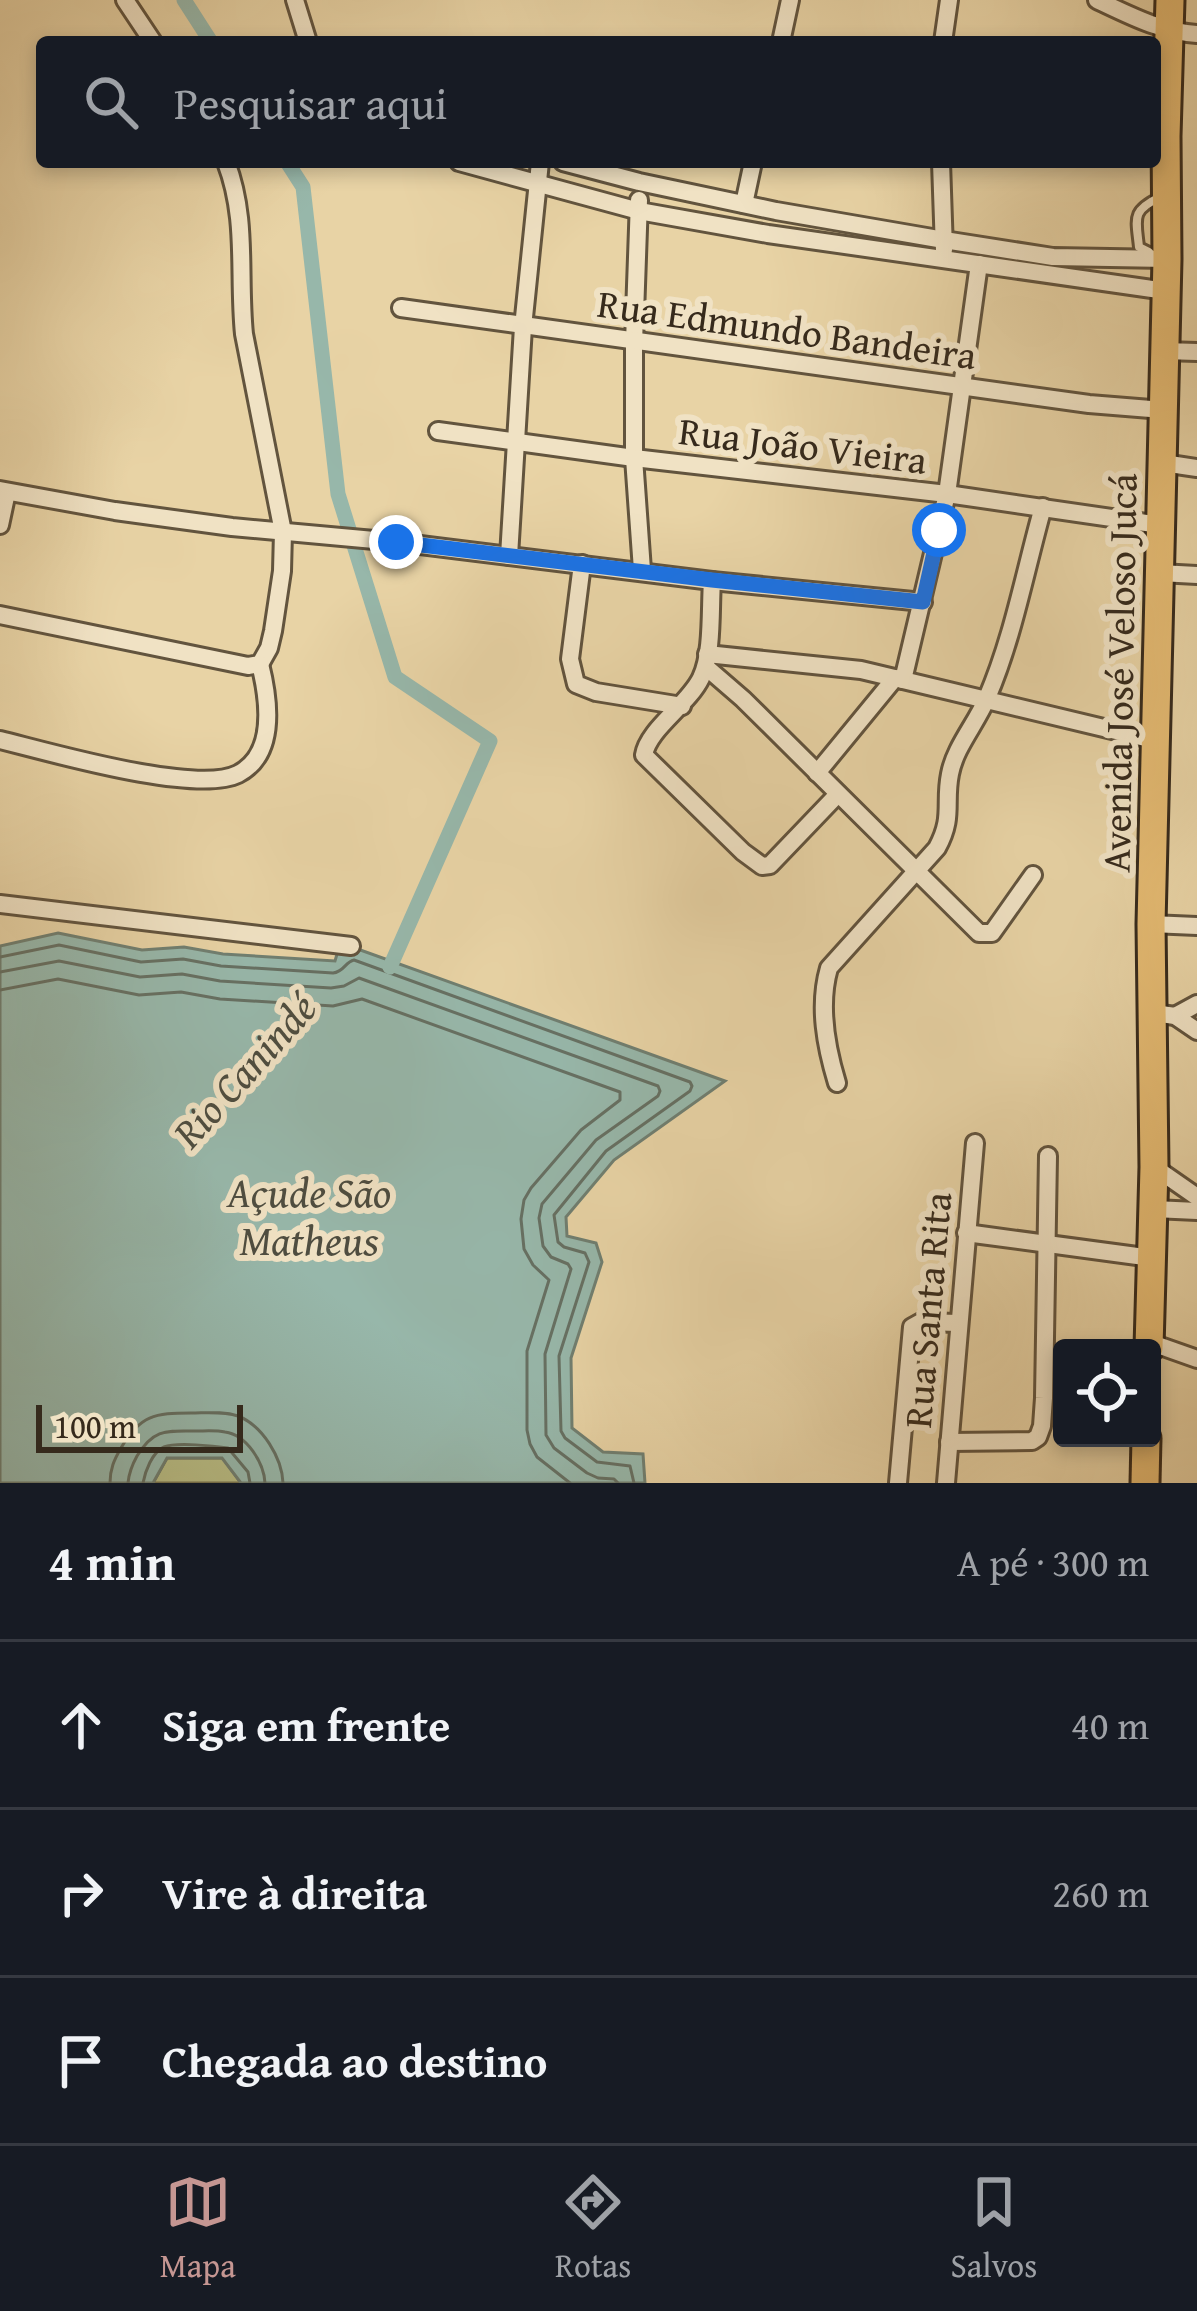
<!DOCTYPE html>
<html lang="pt">
<meta charset="utf-8">
<style>
:root{--surface:#171b24;--page:#242831;--text:#f1f3f6;--muted:#9ea1a6;--line:#363941;--accent:#c59692}
body{margin:0;font-family:"Gentium Book Plus",serif;background:var(--page);color:var(--text)}
.controls{position:absolute;right:36px;bottom:36px;display:grid;overflow:hidden;border-radius:12px;box-shadow:0 6px 18px #0003}
.controls button{width:108px;height:108px;display:grid;place-items:center;padding:0;border:0;border-bottom:3px solid var(--line);background:var(--surface);color:var(--text);font:60px sans-serif}
.scale{position:absolute;left:36px;bottom:30px;width:207px;box-sizing:border-box;padding-left:12px;border:6px solid #362a1c;border-top:0;font-size:33px;line-height:42px;white-space:nowrap;color:#362a1c;-webkit-text-stroke:9px #f0e2c4;paint-order:stroke}
.stop{position:absolute;width:36px;height:36px;margin:-27px;border:9px solid #1a73e8;border-radius:50%;background:#fff}
.stop.end{background:#1a73e8;border-color:#fff;box-shadow:0 3px 12px #0008}
.list{margin:0;padding:0;list-style:none}
h2{display:flex;justify-content:space-between;align-items:center;height:156px;margin:0;padding:0 48px;font-size:51px}
h2 small{font-size:39px;font-weight:400;color:var(--muted)}
.list li{display:grid;grid-template-columns:78px 1fr auto;gap:36px;align-items:center;box-sizing:border-box;height:168px;padding:0 48px;border-top:3px solid var(--line)}
.list b{display:block;font-size:45px;white-space:nowrap}
.list em{font-size:39px;font-style:normal;color:var(--muted)}
.icon{flex:none;width:66px;height:66px;fill:none;stroke:currentColor;stroke-width:2;stroke-linecap:round;stroke-linejoin:round}
.map{position:relative;flex:none;width:1197px;height:1483px;overflow:hidden}
.search{position:absolute;background:var(--surface);box-shadow:0 6px 18px #0003;left:36px;right:36px;top:36px;height:132px;display:flex;align-items:center;gap:30px;box-sizing:border-box;padding:0 42px;border-radius:12px;color:var(--muted);font-size:45px}
.sheet{height:660px;background:var(--surface)}
nav{display:flex;justify-content:space-around;align-items:center;box-sizing:border-box;height:168px;border-top:3px solid var(--line);background:var(--surface);font-size:33px;color:var(--muted)}
nav a{display:grid;justify-items:center;gap:6px}
nav .on{color:var(--accent)}
.map>svg:first-child{display:block}
</style>
<div class="map">
<svg width="1197" height="1483" viewBox="0 0 1197 1483">
<rect width="100%" height="100%" fill="#e8d3a5"/>
<filter id="stains"><feTurbulence type="fractalNoise" baseFrequency=".00167" numOctaves="4"/><feColorMatrix values="0 0 0 0 .2 0 0 0 0 .09 0 0 0 0 .02 0 0 0 .5 -.17"/></filter>
<radialGradient id="worn" r=".72"><stop offset=".6" stop-color="#630" stop-opacity="0"/><stop offset="1" stop-color="#630" stop-opacity=".3"/></radialGradient>
<path fill="#b7bc85" stroke="#767350" stroke-width="3" d="M167 1458H223L241 1483H153Z"/>
<path fill="#97b7aa" stroke="#707f71" stroke-width="3" d="M58 933 142 950 184 947 223 954 335 961 340 944 352 947 725 1081 614 1160 566 1217 567 1236 596 1243 602 1262 571 1358 572 1428 603 1452 643 1454 645 1483H241L222 1458H167L153 1483H0V946Z"/>
<g fill="none" stroke-linecap="round" stroke-linejoin="round">
<g stroke="#667063" stroke-width="3">
<path d="M0 957 59 945 141 962 183 959 221 966 333 973C344 972 345 962 354 960L690 1082 692 1086 690 1091 606 1151 554 1215 558 1242 564 1247 585 1253 589 1262 559 1356 561 1431 565 1438 597 1462 630 1466 634 1483"/>
<path d="M0 972 59 961 140 977 182 974 220 981 331 988 344 986 359 978 658 1086 660 1091 658 1096 596 1140 542 1204 539 1218 543 1246 551 1257 568 1264 571 1269 545 1354 546 1435 554 1448 587 1473 598 1478 614 1479 618 1483"/>
<path d="M0 990 58 979 139 995 181 992 220 999 333 1006 362 999 620 1092V1100L581 1130 531 1188 524 1200 521 1219 524 1249 533 1265 549 1280 527 1351V1430L530 1444 537 1457 570 1483"/>
<path d="M110 1483C110 1469 114 1460 121 1448 140 1415 155 1413 191 1413 206 1413 223 1411 238 1416 263 1426 282 1458 283 1483"/>
<path d="M128 1483C129 1472 132 1465 137 1456 154 1428 167 1431 196 1431 205 1431 216 1430 225 1432 247 1435 264 1463 265 1483"/>
<path d="M143 1483C145 1472 152 1452 164 1447 176 1442 215 1446 228 1448L248 1472 250 1483"/>
</g>
<g stroke="#97b7aa" stroke-width="15">
<path d="M184 0 211 42"/>
<path d="M287 162 303 187 338 494 395 677 490 741 390 967"/>
</g>
<g stroke="#62543e" stroke-width="14">
<path id="lane" d="M1149 252 1139 247C1136 218 1131 211 1160 197"/>
</g>
<g stroke="#62543e" stroke-width="22">
<g id="street">
<path d="M125 0 153 42"/>
<path d="M295 0 308 42"/>
<path d="M1097 0C1131 16 1159 31 1197 34"/>
<path d="M781 42 790 0"/>
<path d="M943 42 949 0"/>
<path d="M459 162 639 211 768 234 1166 291"/>
<path d="M563 162 639 182 776 211 944 240 1053 257 1167 259"/>
<path d="M941 162 944 250"/>
<path d="M639 200 634 343V458L642 570"/>
<path d="M744 204 753 162"/>
<path d="M401 308 1089 404 1163 410"/>
<path d="M1164 351 1197 352"/>
<path d="M438 431 634 458 947 494 1160 525"/>
<path d="M1163 463 1197 468"/>
<path d="M0 490 115 511 232 527 396 542 712 581 923 602"/>
<path d="M0 525 7 492"/>
<path d="M509 556 523 327 540 162"/>
<path d="M582 564 570 659 576 684 596 692 682 706"/>
<path d="M1160 573 1197 575"/>
<path d="M712 581C710 609 713 653 701 678 688 705 648 729 644 755L743 852 762 866 770 865 838 794"/>
<path d="M0 615 248 666 260 664 269 648 273 631 282 571 283 532 244 334C238 274 248 219 226 162"/>
<path d="M707 654 861 670 1158 741"/>
<path d="M706 667 743 699 979 933H992L1033 875"/>
<path d="M903 680 947 494 979 264"/>
<path d="M0 740C49 752 196 795 238 774 277 754 269 700 260 664"/>
<path d="M817 773 895 678"/>
<path d="M0 904 351 946"/>
<path d="M1151 924 1197 926"/>
<path d="M1154 1013 1175 1016 1197 1031"/>
<path d="M1175 1016 1197 1004"/>
<path d="M837 1083C826 1047 818 1006 829 968L937 848C954 817 944 804 950 774 955 747 976 724 987 698 1013 638 1025 571 1043 507"/>
<path d="M1154 1167 1197 1197"/>
<path d="M1154 1209 1197 1211"/>
<path d="M966 1233 1152 1258"/>
<path d="M1149 1342 1197 1359"/>
<path d="M949 1442 1032 1441 1038 1437 1042 1426 1044 1398 1048 1156"/>
<path d="M898 1483 912 1327 921 1322 958 1323"/>
<path d="M946 1483 975 1143"/>
</g>
</g>
<g stroke="#362a1c" stroke-width="33">
<g id="primary">
<path d="M1149 1348 1154 1167 1151 924 1167 259 1166 136 1170 0"/>
<path d="M1145 1483 1146 1438"/>
</g>
</g>
<use href="#lane" stroke="#f0e2c4" stroke-width="8"/>
<use href="#street" stroke="#f0e2c4" stroke-width="16"/>
<use href="#primary" stroke="#e4ba72" stroke-width="27"/>
</g>
<g fill="none" stroke-linecap="round" stroke-linejoin="round">
<path stroke="#1a73e8" stroke-width="15" d="M396 542 712 580 923 602 939 530"/>
</g>
<g text-anchor="middle" stroke-width="12" stroke-linejoin="round" paint-order="stroke">
<g font-size="39" fill="#362a1c" stroke="#f0e2c4">
<text transform="translate(787 329) rotate(8)" y="14">Rua Edmundo Bandeira</text>
<text transform="translate(803 445) rotate(7)" y="14">Rua João Vieira</text>
<text transform="translate(1119 673) rotate(-89)" y="14">Avenida José Veloso Jucá</text>
<text transform="translate(927 1310) rotate(-85)" y="14">Rua Santa Rita</text>
</g>
<g font-size="42" font-style="italic" fill="#4e4d40" stroke="#f0e2c4">
<text transform="translate(244 1070) rotate(-48)" y="15">Rio Canindé</text>
<text x="309" y="1207">Açude São<tspan x="309" dy="48">Matheus</tspan></text>
</g>
</g>
<rect width="100%" height="100%" filter="url(#stains)"/>
<rect width="100%" height="100%" fill="url(#worn)"/>
</svg>
<div class="controls">
<button><svg class="icon" aria-label="locate" viewBox="0 0 24 24"><circle cx="12" cy="12" r="6"/><path d="M12 2v4M12 18v4M2 12h4M18 12h4"/></svg></button>
</div>
<div class="scale">100 m</div>
<div class="stop" style="left:939px;top:530px"></div>
<div class="stop end" style="left:396px;top:542px"></div>
<div class="search"><svg class="icon" aria-label="search" viewBox="0 0 24 24"><circle cx="10" cy="10" r="6"/><path d="M15 15l6 6"/></svg>Pesquisar aqui</div>
</div>
<section class="sheet">
<h2>4 min<small>A pé · 300 m</small></h2>
<ul class="list">
<li><svg class="icon" aria-label="ahead" viewBox="0 0 24 24"><path d="M12 20V5M6 11l6-6 6 6"/></svg><div><b>Siga em frente</b></div><em>40 m</em></li>
<li><svg class="icon" aria-label="right" viewBox="0 0 24 24"><path d="M7 20v-9h11M14 6l5 5-5 5"/></svg><div><b>Vire à direita</b></div><em>260 m</em></li>
<li><svg class="icon" aria-label="arrive" viewBox="0 0 24 24"><path d="M6 21V4h12l-3 4 3 4H6"/></svg><div><b>Chegada ao destino</b></div></li>
</ul>
</section>
<nav>
<a class="on"><svg class="icon" aria-label="map" viewBox="0 0 24 24"><path d="M3 6l6-2 6 2 6-2v14l-6 2-6-2-6 2zM9 4v14M15 6v14"/></svg>Mapa</a>
<a><svg class="icon" aria-label="directions" viewBox="0 0 24 24"><path d="M12 3l9 9-9 9-9-9zM9 14v-3h6M13 9l2 2-2 2"/></svg>Rotas</a>
<a><svg class="icon" aria-label="saved" viewBox="0 0 24 24"><path d="M7 4h10v16l-5-4-5 4z"/></svg>Salvos</a>
</nav>
